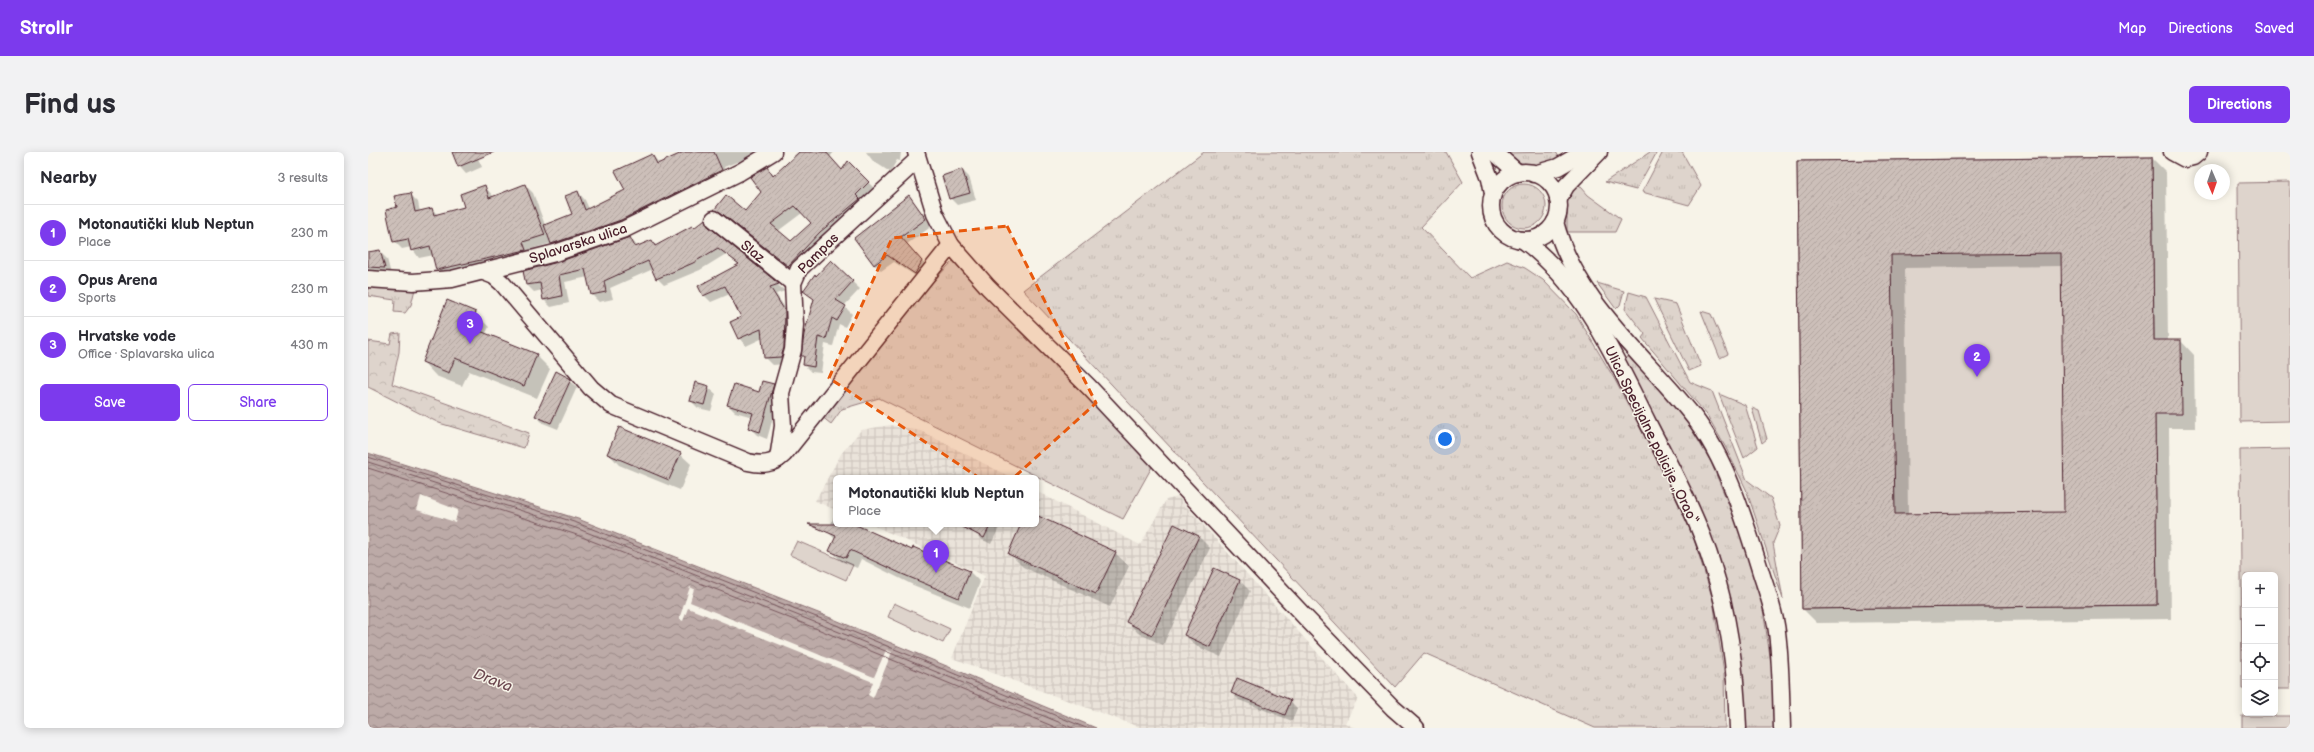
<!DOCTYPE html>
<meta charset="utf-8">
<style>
:root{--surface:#fff;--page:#f2f2f3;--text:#2b2b33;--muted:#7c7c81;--line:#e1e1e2;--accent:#7c3aed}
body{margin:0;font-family:"Balsamiq Sans",sans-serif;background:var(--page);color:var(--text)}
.controls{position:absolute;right:12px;bottom:12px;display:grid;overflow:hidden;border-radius:6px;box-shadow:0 2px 10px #0003}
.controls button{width:36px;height:36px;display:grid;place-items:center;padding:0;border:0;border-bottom:1px solid var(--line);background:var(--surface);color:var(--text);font:20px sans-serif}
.compass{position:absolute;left:1826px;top:12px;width:36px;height:36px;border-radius:50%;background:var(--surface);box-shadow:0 2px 10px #0003;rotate:178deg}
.you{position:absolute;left:1077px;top:287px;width:14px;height:14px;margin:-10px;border:3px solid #fff;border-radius:50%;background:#1a73e8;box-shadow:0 0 0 6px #1a73e833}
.badge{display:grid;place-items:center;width:26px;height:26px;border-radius:50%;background:var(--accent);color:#fff;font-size:13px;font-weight:700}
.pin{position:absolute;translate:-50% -33px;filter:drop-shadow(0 1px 2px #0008)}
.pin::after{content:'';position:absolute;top:21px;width:14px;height:12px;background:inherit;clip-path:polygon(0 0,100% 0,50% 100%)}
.popup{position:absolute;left:465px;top:323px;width:206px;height:52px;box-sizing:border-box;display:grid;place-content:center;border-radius:6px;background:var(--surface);filter:drop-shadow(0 1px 3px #0005);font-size:13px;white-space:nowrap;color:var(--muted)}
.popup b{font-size:15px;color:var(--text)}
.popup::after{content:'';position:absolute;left:50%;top:100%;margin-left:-8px;border:8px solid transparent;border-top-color:var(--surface)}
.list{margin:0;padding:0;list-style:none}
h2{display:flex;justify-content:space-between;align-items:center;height:52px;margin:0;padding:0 16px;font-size:17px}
h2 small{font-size:13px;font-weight:400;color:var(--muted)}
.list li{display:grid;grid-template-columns:26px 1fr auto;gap:12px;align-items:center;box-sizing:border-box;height:56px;padding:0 16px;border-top:1px solid var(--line)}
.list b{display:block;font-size:15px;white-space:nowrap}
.list p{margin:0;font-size:13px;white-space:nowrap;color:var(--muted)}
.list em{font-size:13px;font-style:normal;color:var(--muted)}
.actions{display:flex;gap:8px;padding:12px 16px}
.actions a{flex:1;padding:9px 0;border:1px solid var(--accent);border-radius:6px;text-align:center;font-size:14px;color:var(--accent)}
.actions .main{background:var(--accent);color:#fff}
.icon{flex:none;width:22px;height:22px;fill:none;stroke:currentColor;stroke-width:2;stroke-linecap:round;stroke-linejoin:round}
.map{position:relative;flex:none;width:1922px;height:576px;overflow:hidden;border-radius:6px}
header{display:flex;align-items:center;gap:24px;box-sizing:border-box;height:56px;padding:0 20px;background:var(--accent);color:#fff}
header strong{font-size:19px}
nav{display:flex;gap:22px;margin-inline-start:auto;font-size:14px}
.intro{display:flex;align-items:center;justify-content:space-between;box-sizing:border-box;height:96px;padding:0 24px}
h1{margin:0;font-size:28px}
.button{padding:10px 18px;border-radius:6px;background:var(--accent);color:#fff;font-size:14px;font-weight:700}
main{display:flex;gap:24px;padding:0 24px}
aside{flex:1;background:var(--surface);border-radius:6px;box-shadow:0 2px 10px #0003}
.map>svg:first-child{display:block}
</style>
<header>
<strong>Strollr</strong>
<nav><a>Map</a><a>Directions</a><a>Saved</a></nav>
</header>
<div class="intro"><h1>Find us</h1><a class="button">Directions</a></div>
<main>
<aside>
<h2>Nearby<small>3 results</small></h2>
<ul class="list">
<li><span class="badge">1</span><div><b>Motonautički klub Neptun</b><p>Place</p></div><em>230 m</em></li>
<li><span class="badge">2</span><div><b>Opus Arena</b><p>Sports</p></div><em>230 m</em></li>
<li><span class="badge">3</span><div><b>Hrvatske vode</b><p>Office · Splavarska ulica</p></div><em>430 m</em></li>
</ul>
<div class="actions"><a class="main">Save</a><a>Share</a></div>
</aside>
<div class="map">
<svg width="1922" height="576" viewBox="0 0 1922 576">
<defs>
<pattern id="industrial-grid" width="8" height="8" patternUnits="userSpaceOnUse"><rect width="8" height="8" fill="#eae3da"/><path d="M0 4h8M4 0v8" fill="none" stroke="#cac2bb"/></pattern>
<pattern id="grass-tufts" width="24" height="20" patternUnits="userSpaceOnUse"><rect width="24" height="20" fill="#ded4cc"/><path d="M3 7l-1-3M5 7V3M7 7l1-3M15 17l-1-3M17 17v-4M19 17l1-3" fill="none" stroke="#c0b6af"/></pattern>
<pattern id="forest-crowns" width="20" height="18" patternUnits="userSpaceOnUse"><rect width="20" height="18" fill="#ded4cc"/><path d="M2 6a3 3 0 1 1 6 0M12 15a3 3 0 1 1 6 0" fill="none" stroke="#c0b6af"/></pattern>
<pattern id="water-waves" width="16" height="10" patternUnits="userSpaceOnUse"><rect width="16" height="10" fill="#bcaaa7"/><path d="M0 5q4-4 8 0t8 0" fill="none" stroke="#9b8a88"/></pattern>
<pattern id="building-hatch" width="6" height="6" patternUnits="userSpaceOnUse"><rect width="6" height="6" fill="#ccbfb9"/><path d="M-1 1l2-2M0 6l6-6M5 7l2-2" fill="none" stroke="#b1a49f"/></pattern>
</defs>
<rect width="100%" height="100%" fill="#f7f3e8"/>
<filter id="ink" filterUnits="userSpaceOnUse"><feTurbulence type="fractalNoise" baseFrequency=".025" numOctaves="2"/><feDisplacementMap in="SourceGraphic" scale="8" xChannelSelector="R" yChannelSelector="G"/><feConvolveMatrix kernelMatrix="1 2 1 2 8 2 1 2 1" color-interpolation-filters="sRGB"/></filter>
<g filter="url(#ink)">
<g fill="url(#industrial-grid)">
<path d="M522 273 553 279 644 326H468V358L447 349 473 302 493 278Z"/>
<path d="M668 339 772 393 798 348 810 345 990 546 977 571 987 576H774L584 506 617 424 502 372H668Z"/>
</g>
<g fill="url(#grass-tufts)" stroke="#947a7c">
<path d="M836 0H1078L1095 30 1053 75 1102 126 1139 109 1157 116 1175 128 1208 162 1247 228 1300 329 1325 384 1345 448 1356 521 1357 576H1227L1056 501 1027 535 655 138Z"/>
<path d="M1188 0 1192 7C1173 14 1153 17 1138 1Z"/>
<path d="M1282 0H1289L1268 38 1237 30Z"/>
<path d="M1295 0H1314L1333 34 1321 53 1274 40Z"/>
<path d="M1208 29 1220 43 1253 67 1247 80H1199V52Z"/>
<circle cx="1156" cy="54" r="22"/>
<path d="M585 109 785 313 755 367 511 246 474 257 463 272 453 264 551 144Z"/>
<path d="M0 129 48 133 43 153 37 161 26 160 27 148 0 144Z"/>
<path d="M1229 131 1256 139 1252 153 1248 157Z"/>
<path d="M1261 140 1278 145 1322 230 1344 239 1379 328 1403 346 1412 374 1405 391 1415 447 1378 337 1358 296 1339 263 1274 186 1277 182 1257 157Z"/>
<path d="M1286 147 1308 152 1333 214 1321 219Z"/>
<path d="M1333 159 1343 162 1360 202 1352 206Z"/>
<path d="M1262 204 1321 273 1343 310 1372 380 1394 451 1404 517 1406 576H1374L1368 490 1256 207Z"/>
<path d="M1351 242 1377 253 1390 295 1376 306Z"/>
<path d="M1384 256 1391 259 1399 287 1394 291Z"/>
</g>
<path fill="url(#forest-crowns)" stroke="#947a7c" d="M32 181 31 200 24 232 161 281 156 296 71 271 0 235V189L22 192 24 182Z"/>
<g fill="#ded4cc" stroke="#947a7c">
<path d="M1784 5 1789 453 1434 457 1429 9Z"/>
<path d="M1922 30V269L1872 270 1870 31Z"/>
<path d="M1922 297V537H1907V423H1877V537H1874L1872 298Z"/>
<path d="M429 389 485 413 478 428 422 403Z"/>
<path d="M526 451 582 477 575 491 520 465Z"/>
<rect x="1874" y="564" width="48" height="12"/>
</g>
<path fill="url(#water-waves)" stroke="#8e7275" d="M0 301 210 367 458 464 728 576H0Z"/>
<g fill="#f7f3e8">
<path d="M53 344 90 358 87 370 49 358Z"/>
<path d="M322 435 326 437 322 450 506 525 518 498 524 500 505 546 500 543 505 530 320 456 315 469 311 467Z"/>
</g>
<g fill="#0003" fill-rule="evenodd">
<path d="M85 0H107L114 15 98 22 91 14Z"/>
<path d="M318 0H408L386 3 356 15 360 26 191 99 184 91 163 97 166 106 77 125 69 117 66 103 51 106 43 95 34 97 26 89 30 56 42 42 50 50 52 60 64 57 70 63 98 56 117 35 126 45 157 33 165 41 177 73 205 63 210 40 217 48 221 57 258 38 284 3 292 12Z"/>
<path d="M432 0H466L462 5 474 19 480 11 507 37 427 121 347 58 377 61 394 40 399 16 406 24ZM434 61 444 71 423 90 410 79Z"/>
<path d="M498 0H533L532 9 529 8 522 20 505 9Z"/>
<path d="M1784 6 1798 20 1800 189H1813L1826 203 1827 276H1801L1803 467 1449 471 1435 457 1430 10ZM1694 114 1697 361 1540 363 1537 116Z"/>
<path d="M594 18 601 25 608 48 589 53 582 46Z"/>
<path d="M541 45 564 74 539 92 561 117 554 128 526 110 513 119 506 112Z"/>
<path d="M337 68 346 80 417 139 408 142 424 167 420 212 404 213 397 206 395 186 378 194 371 186 375 165 362 142 343 150 336 143 371 113 358 102 332 118 296 133 289 126 285 117 242 136 245 147 231 150 224 143 220 125 197 130 201 151 183 155 176 148 174 138 166 140 159 133 190 111 262 86 270 95 284 89 289 94 326 77Z"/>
<path d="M12 100 19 107 23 122 0 121V101Z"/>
<path d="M463 110 492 137 476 154 484 162 477 175 471 172 465 194 457 192 453 221 443 220 436 213V206L434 204 447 148 437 139Z"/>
<path d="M107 161 121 175 117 183 168 203 182 217 169 246 101 219 94 234 68 224 55 210Z"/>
<path d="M189 220 209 235 190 277 175 271 168 264Z"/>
<path d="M405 233 412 240 399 287 389 283 382 276 385 265 367 260 360 253 392 241Z"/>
<path d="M340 235 348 242 343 259 330 256 323 249Z"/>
<path d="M241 302H312L323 312 312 338 251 313Z"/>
<path d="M466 364 468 372H484L545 399 602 420 612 430 602 456 545 433 493 407 489 416 473 409 463 398 467 387 460 380Z"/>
<path d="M668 364 747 401 761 414 742 455 655 415 641 401 654 372H668Z"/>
<path d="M610 372H633L623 392 613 387 606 380Z"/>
<path d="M806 373 831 385 842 396 795 493 770 481 760 470Z"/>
<path d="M872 429 882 439 853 505 828 494 817 483Z"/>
<path d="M864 541 922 549 929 556 924 569 871 548Z"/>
</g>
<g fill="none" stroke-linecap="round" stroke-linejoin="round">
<g stroke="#78575d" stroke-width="1">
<path d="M0 305 209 371 456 468 718 576"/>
<path d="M0 310 208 376 454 473 705 576"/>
<path d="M0 316 206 382 452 478 689 576"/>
</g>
</g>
<g fill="url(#building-hatch)" stroke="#4a1f2b" fill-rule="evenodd">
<path d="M84 0H126L90 15Z"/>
<path d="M316 0H346L354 18 253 68 183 92 176 73 204 62 197 44 210 39 217 58 257 38 247 19 284 2 289 12Z"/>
<path d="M431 0H458L474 18 480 9 501 30 488 43 492 47 452 80 420 114 352 60 346 58 358 43 377 59 393 40 382 25 399 15 405 24ZM427 54 443 71 423 89 403 72Z"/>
<path d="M1784 5 1786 188H1813L1814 262H1787L1789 453 1434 457 1429 9ZM1693 101 1696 360 1527 362 1523 103Z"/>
<path d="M594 17 602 41 581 47 574 24Z"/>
<path d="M157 32 177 83 155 90 158 98 68 118 62 94 43 99 40 87 25 90 18 58 29 55 26 44 43 41 47 60 64 56 66 63 96 55 92 42 117 33 121 46Z"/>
<path d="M541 43 558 67 533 85 554 109 547 122 519 103 506 113 486 86Z"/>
<path d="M337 67 340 74 411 132 402 135 417 159 416 196 413 205 396 206 393 177 370 187 362 170 373 165 357 134 335 144 330 134 371 112 350 96 325 111 288 127 280 109 236 129 238 140 223 143 217 117 191 123 194 144 175 148 172 131 158 133 155 119 190 110 262 85 267 95 284 88 287 94 324 74 326 76Z"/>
<path d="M12 98 17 116 0 115V100Z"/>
<path d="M463 108 485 129 468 148 478 154 469 169 464 166 458 187 450 185 446 215 435 213 436 204H433L436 182 446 147 435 139 447 122 448 124Z"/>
<path d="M79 148 108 160 102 175 169 202 156 234 87 206 81 221 54 210Z"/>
<path d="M188 219 203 227 183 271 167 264Z"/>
<path d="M394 229 406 232 392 280 380 276 385 261 359 253 366 232 391 240Z"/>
<path d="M327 230 341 234 336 253 322 249Z"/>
<path d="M251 275 313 301 301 328 239 302Z"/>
<path d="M668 363 748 400 728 442 640 402 653 372H668Z"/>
<path d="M440 372H486L544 398 545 395 602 419 591 446 534 422 482 398 478 406 461 399 468 384Z"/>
<path d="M589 372H623L616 386Z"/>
<path d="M806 372 831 384 784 483 758 470Z"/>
<path d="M846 416 872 428 842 495 816 483Z"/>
<path d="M869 526 923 548 917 563 863 541Z"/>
</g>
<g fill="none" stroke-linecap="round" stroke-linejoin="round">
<g stroke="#4a1f2b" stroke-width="19">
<g id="minor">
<path d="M548 0 567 62 583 93 620 135 721 235 938 466 1025 556 1048 576"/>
<path d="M1112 0 1122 26 1125 41"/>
<path d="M1126 0 1150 21"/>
<path d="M1804 0 1817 7 1825 5 1831 0"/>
<circle cx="1157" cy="54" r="34"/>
<path d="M1166 22 1190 15 1216 0"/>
<path d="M1190 48 1198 34 1231 0"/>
<path d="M346 67 425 131"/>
<path d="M1187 70C1208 150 1276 202 1325 264 1359 307 1378 372 1394 424 1400 442 1407 461 1409 480 1413 511 1413 544 1414 576"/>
<path d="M1155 88C1216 133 1247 206 1280 271 1304 318 1330 365 1345 415 1362 467 1368 521 1370 576"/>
<path d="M116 120 126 124 134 131 223 236 243 253 380 310C394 313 405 313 416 302L583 93"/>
<path d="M0 127 45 130 84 127 187 101 257 77 372 20 405 0"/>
<path d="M410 307 415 274 413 241 425 198 427 173 425 131 431 117 549 8"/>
</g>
</g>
<use href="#minor" stroke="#f7f3e8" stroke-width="16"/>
</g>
</g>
<path fill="#e8590c" fill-opacity="0.2" stroke="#e8590c" stroke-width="3" stroke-dasharray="8 5" stroke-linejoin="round" d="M639 74 728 251 631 339 461 226 524 86Z"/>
<g text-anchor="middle" stroke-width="3" stroke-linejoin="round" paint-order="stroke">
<g font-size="14" fill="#4a1f2b" stroke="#f7f3e8">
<text transform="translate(210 91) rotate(-18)" y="5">Splavarska ulica</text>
<text transform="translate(385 99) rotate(39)" y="5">Slaz</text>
<text transform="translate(450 101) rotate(-45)" y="5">Pampas</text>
<text transform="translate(1284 283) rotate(64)" y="5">Ulica Specijalne policije „Orao“</text>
</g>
<g font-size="15" font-style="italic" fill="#6c4950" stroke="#f7f3e8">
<text transform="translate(125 528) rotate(21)" y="5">Drava</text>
</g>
</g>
</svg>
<div class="controls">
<button>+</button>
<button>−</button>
<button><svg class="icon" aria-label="locate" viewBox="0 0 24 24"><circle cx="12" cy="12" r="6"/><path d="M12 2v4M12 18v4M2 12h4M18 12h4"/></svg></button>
<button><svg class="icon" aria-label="layers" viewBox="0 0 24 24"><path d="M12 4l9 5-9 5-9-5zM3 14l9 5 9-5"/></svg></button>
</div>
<svg class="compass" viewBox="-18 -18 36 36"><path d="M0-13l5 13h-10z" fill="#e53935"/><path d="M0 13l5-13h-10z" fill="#7c7c81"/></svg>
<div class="you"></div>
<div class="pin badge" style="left:568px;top:421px">1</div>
<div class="popup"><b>Motonautički klub Neptun</b>Place</div>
<div class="pin badge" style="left:1609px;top:225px">2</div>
<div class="pin badge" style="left:102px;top:192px">3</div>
</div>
</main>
